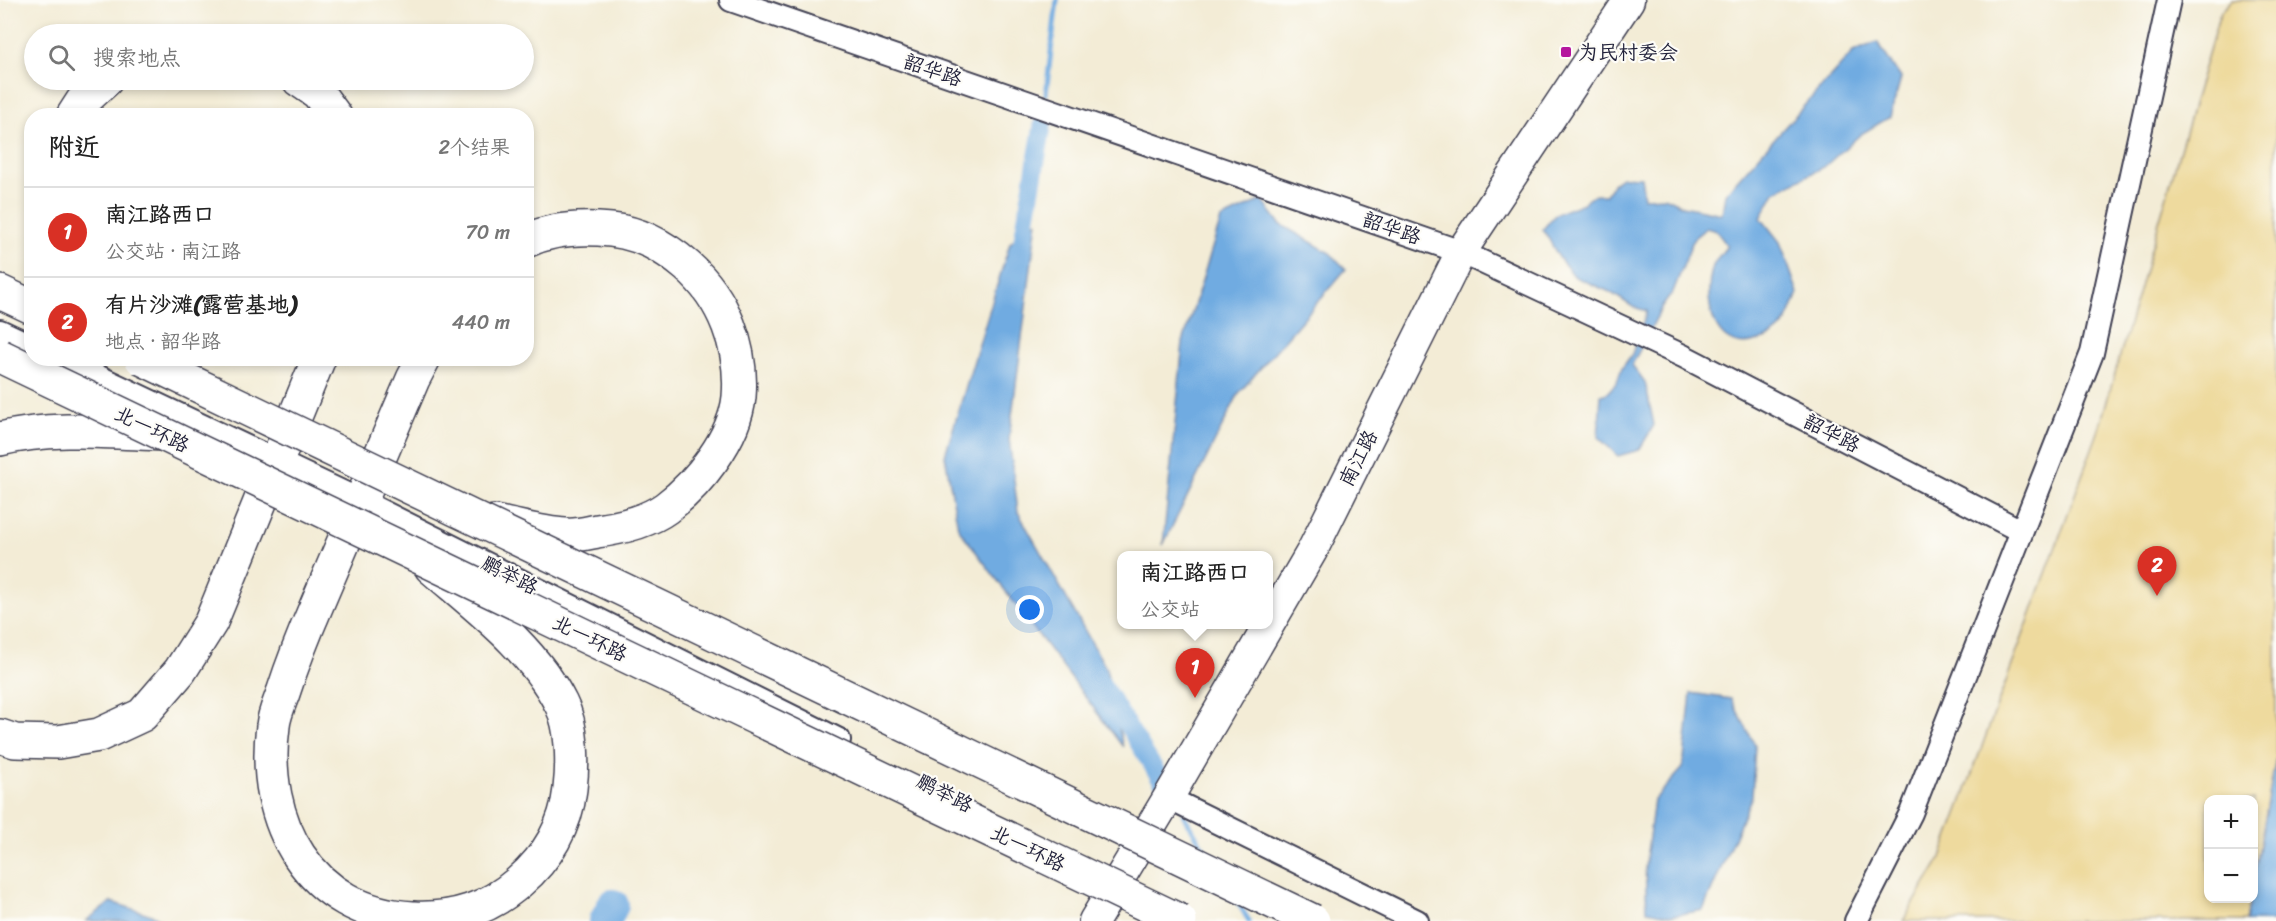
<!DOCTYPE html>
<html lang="zh">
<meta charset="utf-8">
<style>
:root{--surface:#fff;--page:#f6f6f6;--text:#222;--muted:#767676;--line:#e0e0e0;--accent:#d93025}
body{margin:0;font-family:Sriracha,"LXGW WenKai TC",sans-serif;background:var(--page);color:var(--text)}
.controls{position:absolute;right:18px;bottom:18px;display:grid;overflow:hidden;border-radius:12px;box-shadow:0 3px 9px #0003}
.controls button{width:54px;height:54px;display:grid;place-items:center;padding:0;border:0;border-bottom:2px solid var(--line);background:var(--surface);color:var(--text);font:30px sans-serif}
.you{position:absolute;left:1030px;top:610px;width:21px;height:21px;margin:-15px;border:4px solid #fff;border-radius:50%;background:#1a73e8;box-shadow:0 0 0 9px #1a73e833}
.badge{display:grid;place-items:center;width:39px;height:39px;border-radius:50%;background:var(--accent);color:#fff;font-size:20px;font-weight:700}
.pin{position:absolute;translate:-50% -50px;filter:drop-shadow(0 2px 3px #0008)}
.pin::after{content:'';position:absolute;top:32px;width:21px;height:18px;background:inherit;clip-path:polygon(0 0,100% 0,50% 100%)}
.popup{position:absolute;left:1117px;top:551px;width:156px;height:78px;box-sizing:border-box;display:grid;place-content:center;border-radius:12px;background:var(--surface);filter:drop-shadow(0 2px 4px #0005);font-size:20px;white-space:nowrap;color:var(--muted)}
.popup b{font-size:22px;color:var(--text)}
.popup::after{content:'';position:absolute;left:50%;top:100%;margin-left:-12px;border:12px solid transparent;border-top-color:var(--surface)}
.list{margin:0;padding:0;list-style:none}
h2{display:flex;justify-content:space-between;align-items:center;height:78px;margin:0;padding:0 24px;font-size:26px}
h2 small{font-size:20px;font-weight:400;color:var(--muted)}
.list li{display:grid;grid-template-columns:39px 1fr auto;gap:18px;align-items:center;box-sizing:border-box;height:90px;padding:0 24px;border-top:2px solid var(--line)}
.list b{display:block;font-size:22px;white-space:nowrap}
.list p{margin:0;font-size:20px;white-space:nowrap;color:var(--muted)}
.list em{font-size:20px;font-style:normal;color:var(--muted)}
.icon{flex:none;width:33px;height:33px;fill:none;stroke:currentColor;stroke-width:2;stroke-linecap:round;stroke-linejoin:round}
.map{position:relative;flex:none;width:2276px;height:921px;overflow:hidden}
.search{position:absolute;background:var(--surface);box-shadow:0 3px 9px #0003;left:24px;top:24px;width:510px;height:66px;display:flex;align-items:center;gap:15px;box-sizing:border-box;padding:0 21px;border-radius:33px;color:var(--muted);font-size:22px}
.panel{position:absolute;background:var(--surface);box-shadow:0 3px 9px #0003;left:24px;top:108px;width:510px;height:258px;border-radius:24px}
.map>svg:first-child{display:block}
</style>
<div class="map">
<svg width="2276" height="921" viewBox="0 0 2276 921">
<rect width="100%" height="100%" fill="#fdfcf7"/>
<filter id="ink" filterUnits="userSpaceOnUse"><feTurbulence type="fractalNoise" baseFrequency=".0167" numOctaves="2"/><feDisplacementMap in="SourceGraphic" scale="12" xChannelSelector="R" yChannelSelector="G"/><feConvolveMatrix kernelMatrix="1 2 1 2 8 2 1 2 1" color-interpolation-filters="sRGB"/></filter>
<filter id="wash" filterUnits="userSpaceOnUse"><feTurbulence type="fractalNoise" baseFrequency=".008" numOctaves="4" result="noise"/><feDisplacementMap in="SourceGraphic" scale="24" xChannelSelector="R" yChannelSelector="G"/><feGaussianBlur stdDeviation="1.35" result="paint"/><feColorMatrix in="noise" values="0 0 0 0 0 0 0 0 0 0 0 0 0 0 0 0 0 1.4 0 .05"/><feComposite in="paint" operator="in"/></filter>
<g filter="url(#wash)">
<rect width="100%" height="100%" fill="#f3ecd6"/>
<path fill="#eeda9e" stroke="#887e6c" stroke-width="1.5" d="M2232 0H2276V757L2254 878V800H2208V898L2250 899 2246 921H1903L1940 860 2097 435 2220 13Z"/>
<g fill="#70abe1" stroke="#49668e" stroke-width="1.5">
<path d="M1877 42 1901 78 1890 117 1861 134 1824 167 1775 192 1761 218 1780 242 1798 293C1794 302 1791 314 1785 323 1780 330 1772 336 1764 339 1716 360 1702 306 1712 269 1714 261 1722 253 1727 246L1717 231 1706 228 1694 238 1673 292 1662 307 1632 365 1645 382 1654 425 1639 450 1618 456 1598 437 1601 395 1607 393 1617 382 1622 368 1632 354 1647 311 1633 307 1610 292 1575 277 1560 259 1543 229 1556 214 1584 203C1589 194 1597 195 1606 195 1618 176 1618 175 1641 177L1644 198 1664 197 1683 206 1722 214 1725 194 1764 150 1853 52Z"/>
<path d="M1262 200 1280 224 1330 253 1346 269 1239 393 1163 545 1183 342 1221 219Z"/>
<path d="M1037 221 1009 439 1018 512 1106 668 1123 747 958 528 945 455 1010 243Z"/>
<path d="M1691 693 1731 699 1755 745 1752 796 1703 910 1671 916 1647 911 1645 867 1654 800 1683 768Z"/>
<path d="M2276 757V921H2246L2250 899 2254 898V878Z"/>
<path d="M111 902 155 916 162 921H86Z"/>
</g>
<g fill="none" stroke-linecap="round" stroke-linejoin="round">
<g stroke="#70abe1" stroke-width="5">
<path d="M1046 94 1057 0"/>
<path d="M1183 814 1209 857"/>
<path d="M1235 898 1249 921"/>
</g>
<g stroke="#70abe1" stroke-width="18">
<path d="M1020 254 1043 123"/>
<path d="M1100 681 1162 781"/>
</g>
<path stroke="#70abe1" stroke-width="32" d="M605 921 613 905"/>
</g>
</g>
<g filter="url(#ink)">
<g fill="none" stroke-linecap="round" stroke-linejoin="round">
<g stroke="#414052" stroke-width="26">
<g id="minor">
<path d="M731 0 1461 252 1683 356 2021 531"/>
<path d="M0 331 32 346"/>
<path d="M59 358 361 501 839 740"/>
<path d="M1168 798 1417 921"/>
<path d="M1856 921 1911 813 2092 353 2169 0"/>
</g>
</g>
<g stroke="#414052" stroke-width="33">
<path id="major" d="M1094 921 1168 798 1312 551 1461 252 1629 0"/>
</g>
<g stroke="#414052" stroke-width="36">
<g id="highway">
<path d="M299 80 318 93 335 116"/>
<path d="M73 116 82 102 106 80"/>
<path d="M0 292 32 307"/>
<path d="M424 358 413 379C381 453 350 528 318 602 305 632 293 662 283 693 279 704 274 715 273 726 260 822 310 913 413 918 454 920 488 909 519 882 547 858 566 826 570 789 573 764 573 727 561 704 533 648 477 607 431 567"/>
<path d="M0 439C53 426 109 432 163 434"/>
<path d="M494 522C517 526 542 534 566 535 576 536 587 533 597 531 619 528 648 521 666 508 698 484 735 438 739 397 743 348 724 298 687 266 665 247 641 233 611 230 582 227 552 228 526 241"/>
<path d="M0 736 15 741 58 742 99 735 142 715 180 671 211 622 319 358"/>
</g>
</g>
<use href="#minor" stroke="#fff" stroke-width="22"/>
<use href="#major" stroke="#fff" stroke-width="30"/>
<use href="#highway" stroke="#fff" stroke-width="33"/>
<g stroke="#414052" stroke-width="36" stroke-linecap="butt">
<g id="highway-bridge">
<path d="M0 356 1180 921"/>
<path d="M141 358 1313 921"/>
</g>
</g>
<use href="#highway-bridge" stroke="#fff" stroke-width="33"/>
</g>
</g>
<rect fill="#b5179e" stroke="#fdfcf7" stroke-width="2" x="1560" y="46" width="12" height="12" rx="3"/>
<g text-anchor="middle" stroke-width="4.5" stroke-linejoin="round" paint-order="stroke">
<g font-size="20" fill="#22223b" stroke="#fdfcf7" text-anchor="start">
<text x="1578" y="59">为民村委会</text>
</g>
<g font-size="20" fill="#22223b" stroke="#fdfcf7">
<text transform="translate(933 70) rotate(19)" y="7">韶华路</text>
<text transform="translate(1392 228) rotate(19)" y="7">韶华路</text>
<text transform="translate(152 429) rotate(26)" y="7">北一环路</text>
<text transform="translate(1832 433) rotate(27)" y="7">韶华路</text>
<text transform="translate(1358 458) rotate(-63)" y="7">南江路</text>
<text transform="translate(510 575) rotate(27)" y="7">鹏举路</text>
<text transform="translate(590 638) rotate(26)" y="7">北一环路</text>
<text transform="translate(945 793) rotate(27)" y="7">鹏举路</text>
<text transform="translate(1028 848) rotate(26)" y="7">北一环路</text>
</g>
</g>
</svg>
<div class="controls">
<button>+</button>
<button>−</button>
</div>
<div class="you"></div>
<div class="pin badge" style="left:1195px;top:698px">1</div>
<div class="popup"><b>南江路西口</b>公交站</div>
<div class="pin badge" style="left:2157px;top:596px">2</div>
<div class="search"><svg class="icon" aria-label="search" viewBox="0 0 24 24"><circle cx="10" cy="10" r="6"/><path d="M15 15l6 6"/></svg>搜索地点</div>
<section class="panel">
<h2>附近<small>2个结果</small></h2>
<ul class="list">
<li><span class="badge">1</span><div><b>南江路西口</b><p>公交站 · 南江路</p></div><em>70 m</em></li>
<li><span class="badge">2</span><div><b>有片沙滩(露营基地)</b><p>地点 · 韶华路</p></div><em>440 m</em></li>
</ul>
</section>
</div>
